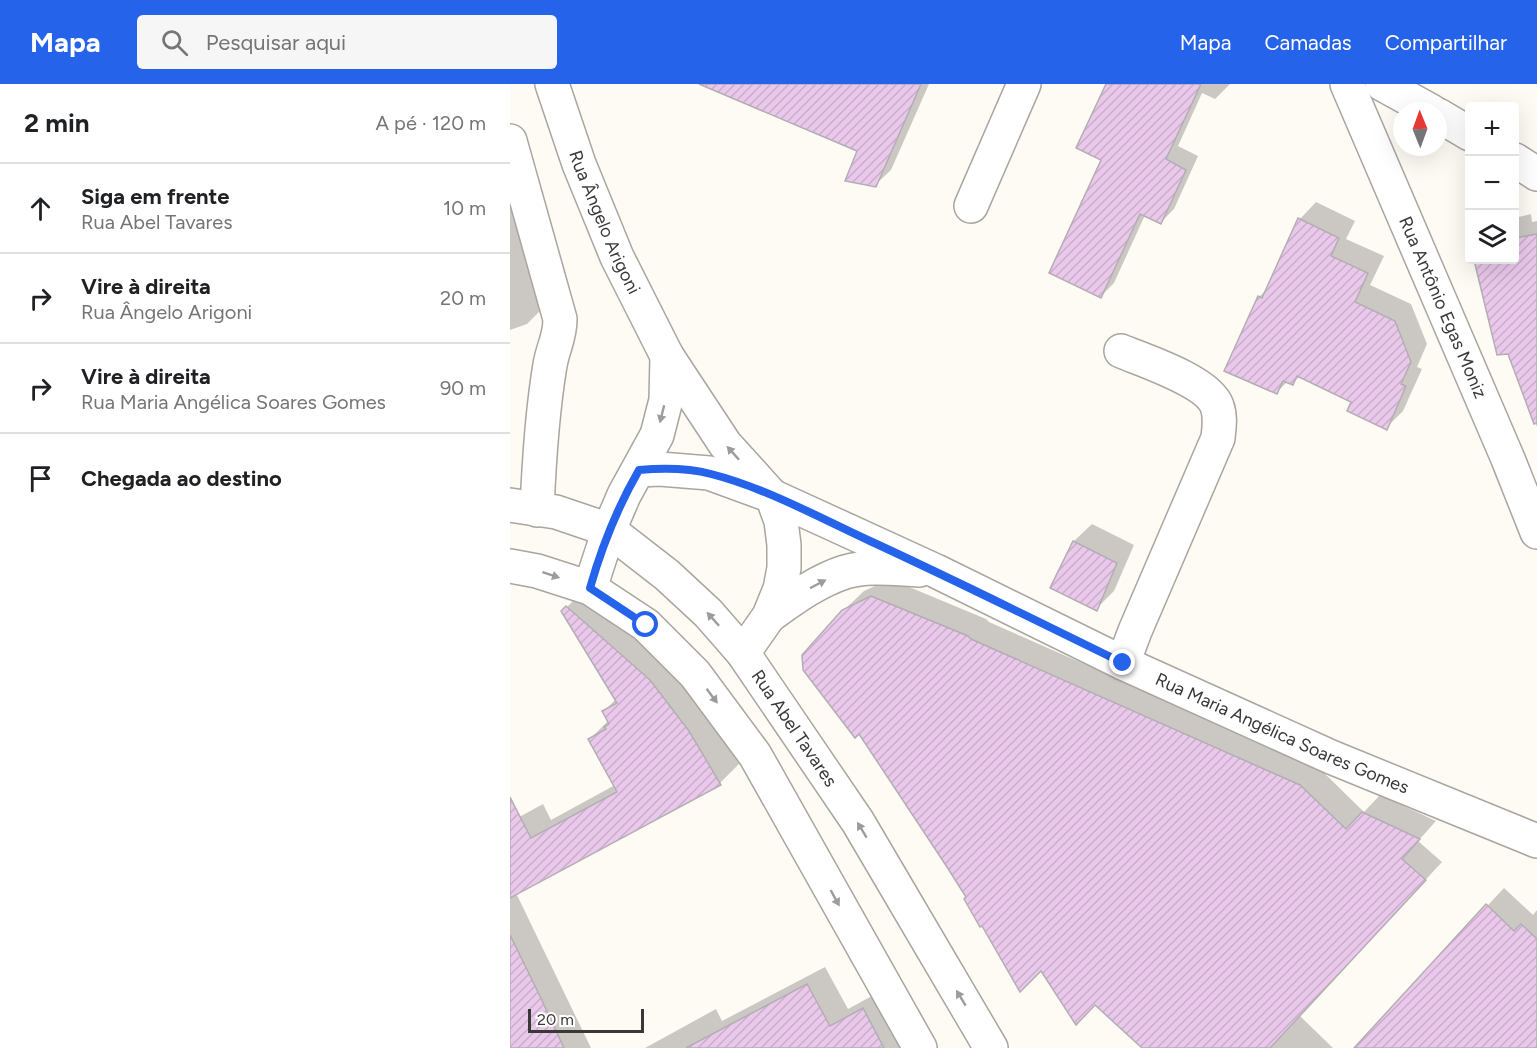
<!DOCTYPE html>
<html lang="pt">
<meta charset="utf-8">
<style>
:root{--surface:#fff;--page:#f6f6f6;--text:#202124;--muted:#757577;--line:#e0e0e0;--accent:#2563eb}
body{margin:0;font-family:Figtree,sans-serif;background:var(--page);color:var(--text)}
.controls{position:absolute;right:18px;top:18px;display:grid;overflow:hidden;border-radius:6px;box-shadow:0 6px 24px #0002}
.controls button{width:54px;height:54px;display:grid;place-items:center;padding:0;border:0;border-bottom:2px solid var(--line);background:var(--surface);color:var(--text);font:30px sans-serif}
.compass{position:absolute;left:883px;top:18px;width:54px;height:54px;border-radius:50%;background:var(--surface);box-shadow:0 6px 24px #0002;rotate:359deg}
.scale{position:absolute;left:18px;bottom:15px;width:116px;box-sizing:border-box;padding-left:6px;border:3px solid #3a3836;border-top:0;font-size:16px;line-height:21px;white-space:nowrap;color:#3a3836;-webkit-text-stroke:4px #fff;paint-order:stroke}
.stop{position:absolute;width:18px;height:18px;margin:-14px;border:4px solid #2563eb;border-radius:50%;background:#fff}
.stop.end{background:#2563eb;border-color:#fff;box-shadow:0 2px 6px #0008}
.list{margin:0;padding:0;list-style:none}
h2{display:flex;justify-content:space-between;align-items:center;height:78px;margin:0;padding:0 24px;font-size:26px}
h2 small{font-size:20px;font-weight:400;color:var(--muted)}
.list li{display:grid;grid-template-columns:39px 1fr auto;gap:18px;align-items:center;box-sizing:border-box;height:90px;padding:0 24px;border-top:2px solid var(--line)}
.list b{display:block;font-size:22px;white-space:nowrap}
.list p{margin:0;font-size:20px;white-space:nowrap;color:var(--muted)}
.list em{font-size:20px;font-style:normal;color:var(--muted)}
.icon{flex:none;width:33px;height:33px;fill:none;stroke:currentColor;stroke-width:2;stroke-linecap:round;stroke-linejoin:round}
.map{position:relative;flex:none;width:1027px;height:964px;overflow:hidden}
header{display:flex;align-items:center;gap:36px;box-sizing:border-box;height:84px;padding:0 30px;background:var(--accent);color:#fff}
header strong{font-size:28px}
nav{display:flex;gap:33px;margin-inline-start:auto;font-size:21px}
.search{width:420px;height:54px;background:var(--page);display:flex;align-items:center;gap:15px;box-sizing:border-box;padding:0 21px;border-radius:6px;color:var(--muted);font-size:22px}
main{display:flex}
aside{flex:1;background:var(--surface)}
.map>svg:first-child{display:block}
</style>
<header>
<strong>Mapa</strong>
<div class="search"><svg class="icon" aria-label="search" viewBox="0 0 24 24"><circle cx="10" cy="10" r="6"/><path d="M15 15l6 6"/></svg>Pesquisar aqui</div>
<nav><a>Mapa</a><a>Camadas</a><a>Compartilhar</a></nav>
</header>
<main>
<aside>
<h2>2 min<small>A pé · 120 m</small></h2>
<ul class="list">
<li><svg class="icon" aria-label="ahead" viewBox="0 0 24 24"><path d="M12 20V5M6 11l6-6 6 6"/></svg><div><b>Siga em frente</b><p>Rua Abel Tavares</p></div><em>10 m</em></li>
<li><svg class="icon" aria-label="right" viewBox="0 0 24 24"><path d="M7 20v-9h11M14 6l5 5-5 5"/></svg><div><b>Vire à direita</b><p>Rua Ângelo Arigoni</p></div><em>20 m</em></li>
<li><svg class="icon" aria-label="right" viewBox="0 0 24 24"><path d="M7 20v-9h11M14 6l5 5-5 5"/></svg><div><b>Vire à direita</b><p>Rua Maria Angélica Soares Gomes</p></div><em>90 m</em></li>
<li><svg class="icon" aria-label="arrive" viewBox="0 0 24 24"><path d="M6 21V4h12l-3 4 3 4H6"/></svg><div><b>Chegada ao destino</b></div></li>
</ul>
</aside>
<div class="map">
<svg width="1027" height="964" viewBox="0 0 1027 964">
<defs>
<pattern id="building-hatch" width="6" height="6" patternUnits="userSpaceOnUse" patternTransform="scale(1.5)"><rect width="6" height="6" fill="#eac8eb"/><path d="M-1 1l2-2M0 6l6-6M5 7l2-2" fill="none" stroke="#c9adca"/></pattern>
</defs>
<rect width="100%" height="100%" fill="#fefaf4"/>
<g fill="#0003">
<path d="M188 0H419L381 86 365 101 349 66Z"/>
<path d="M597 0H720L705 15 692 9 668 62 688 72 664 125 651 138 635 131 604 199 591 212Z"/>
<path d="M0 58 49 208 17 240 0 246Z"/>
<path d="M806 118 845 137 836 155 874 172 860 201 901 220 917 260 907 283 912 285 893 327 876 344 843 317 790 292 783 299 778 297 767 308 749 213 758 204 790 135Z"/>
<path d="M1021 130 1022 138 1027 137V343L965 176H1005V134Z"/>
<path d="M582 440 624 461 604 507 586 525 542 504 564 457Z"/>
<path d="M380 495 476 535 479 538 808 683 854 728 870 711 926 737 908 757 932 778 790 932 823 964H634L586 919 532 885 472 839 457 813 335 525 354 507Z"/>
<path d="M72 508 159 577 198 628 229 680 210 699 6 809 81 964H0V738L33 720 41 736 105 701 80 655 98 637 94 627 106 615 53 527Z"/>
<path d="M994 804 1023 831 1027 826V964H845Z"/>
<path d="M315 883 338 925 371 907 403 964H135L206 925 212 937Z"/>
</g>
<g fill="url(#building-hatch)" stroke="#b3aeb3" stroke-width="1.5">
<path d="M189 0H411L366 103 335 97 347 67Z"/>
<path d="M596 0H691L656 75 676 86 651 140 630 130 591 214 539 189 591 76 566 64Z"/>
<path d="M788 134 829 154 821 172 858 189 845 218 885 237 901 278 891 300 896 302 877 346 837 327 841 318 787 292 783 301 773 297 767 310 714 287 748 212 752 214Z"/>
<path d="M1027 150V339L1024 340 998 270 987 271 964 176H1005V152V154Z"/>
<path d="M563 457 607 479 587 527 540 504Z"/>
<path d="M361 512 458 552 461 555 790 701 836 745 852 728 910 755 892 775 916 796 760 964H632L585 921 566 941 531 887 510 908 472 842 470 843 454 815 456 813 437 783 349 650 345 654 293 586 292 571 332 526Z"/>
<path d="M56 522 140 596 179 647 211 701 0 814V713L21 754 107 708 78 655 96 645 94 643 99 640 92 627 107 619 51 527Z"/>
<path d="M976 820 1004 847 1011 840 1027 855V964H844Z"/>
<path d="M0 851 28 908 54 964H0Z"/>
<path d="M297 900 320 942 353 924 374 964H176Z"/>
</g>
<g fill="none" stroke-linecap="round" stroke-linejoin="round">
<g stroke="#a9a59f" stroke-width="36">
<g id="minor">
<path id="s1" d="M42 0 69 80 107 173 157 272 215 360 262 412 271 437 274 461V484L270 505 259 532 233 569"/>
<path id="s2" d="M837 0 998 375 1027 448"/>
<path d="M872 0 921 27"/>
<path d="M928 31 960 50"/>
<path d="M0 57 50 235C50 254 43 263 40 281 32 329 29 377 27 426"/>
<path d="M1005 76 1027 90"/>
<path d="M461 122 514 0"/>
<path d="M611 267C635 277 698 297 707 322 711 333 709 343 708 354L625 547 613 579"/>
<path id="s3" d="M129 386 150 385 199 389 262 412 426 487 613 579 821 673 1027 757"/>
<path id="s4" d="M0 421 46 428 99 446 157 491 198 529 233 569 348 738 481 964"/>
<path d="M0 482 27 487 80 504 136 541 185 590 245 671 410 964"/>
<path d="M80 504 99 446 114 411 147 351 156 316 157 272"/>
<path d="M259 532C283 515 307 497 335 488 359 481 385 485 409 486"/>
</g>
</g>
<use href="#minor" stroke="#fff" stroke-width="33"/>
</g>
<defs><path id="oneway-solid" d="M-6-.8H1V-3.2L6.5 0L1 3.2V.8H-6Z" transform="scale(1.5)"/></defs>
<g fill="#9c9c9a">
<use href="#oneway-solid" transform="translate(152 330) rotate(104)"/>
<use href="#oneway-solid" transform="translate(223 369) rotate(-132)"/>
<use href="#oneway-solid" transform="translate(41 491) rotate(18)"/>
<use href="#oneway-solid" transform="translate(308 500) rotate(-28)"/>
<use href="#oneway-solid" transform="translate(203 535) rotate(-132)"/>
<use href="#oneway-solid" transform="translate(202 612) rotate(53)"/>
<use href="#oneway-solid" transform="translate(352 746) rotate(-121)"/>
<use href="#oneway-solid" transform="translate(325 814) rotate(61)"/>
<use href="#oneway-solid" transform="translate(451 914) rotate(-121)"/>
</g>
<g fill="none" stroke-linecap="round" stroke-linejoin="round">
<path stroke="#2563eb" stroke-width="8" d="M136 541 80 504C92 462 107 424 129 386 153 384 178 384 201 390 256 404 308 433 360 457 445 496 529 538 613 579"/>
</g>
<g text-anchor="middle" stroke-width="4.5" stroke-linejoin="round" paint-order="stroke">
<g font-size="18" fill="#3a3836" stroke="#fff">
<text dy="6" stroke="none"><textPath href="#s1" startOffset="148">Rua Ângelo Arigoni</textPath></text>
<text dy="6" stroke="none"><textPath href="#s2" startOffset="243">Rua Antônio Egas Moniz</textPath></text>
<text dy="6" stroke="none"><textPath href="#s4" startOffset="376">Rua Abel Tavares</textPath></text>
<text dy="6" stroke="none"><textPath href="#s3" startOffset="700">Rua Maria Angélica Soares Gomes</textPath></text>
</g>
</g>
</svg>
<div class="controls">
<button>+</button>
<button>−</button>
<button><svg class="icon" aria-label="layers" viewBox="0 0 24 24"><path d="M12 4l9 5-9 5-9-5zM3 14l9 5 9-5"/></svg></button>
</div>
<svg class="compass" viewBox="-18 -18 36 36"><path d="M0-13l5 13h-10z" fill="#e53935"/><path d="M0 13l5-13h-10z" fill="#757577"/></svg>
<div class="scale">20 m</div>
<div class="stop" style="left:136px;top:541px"></div>
<div class="stop end" style="left:613px;top:579px"></div>
</div>
</main>
